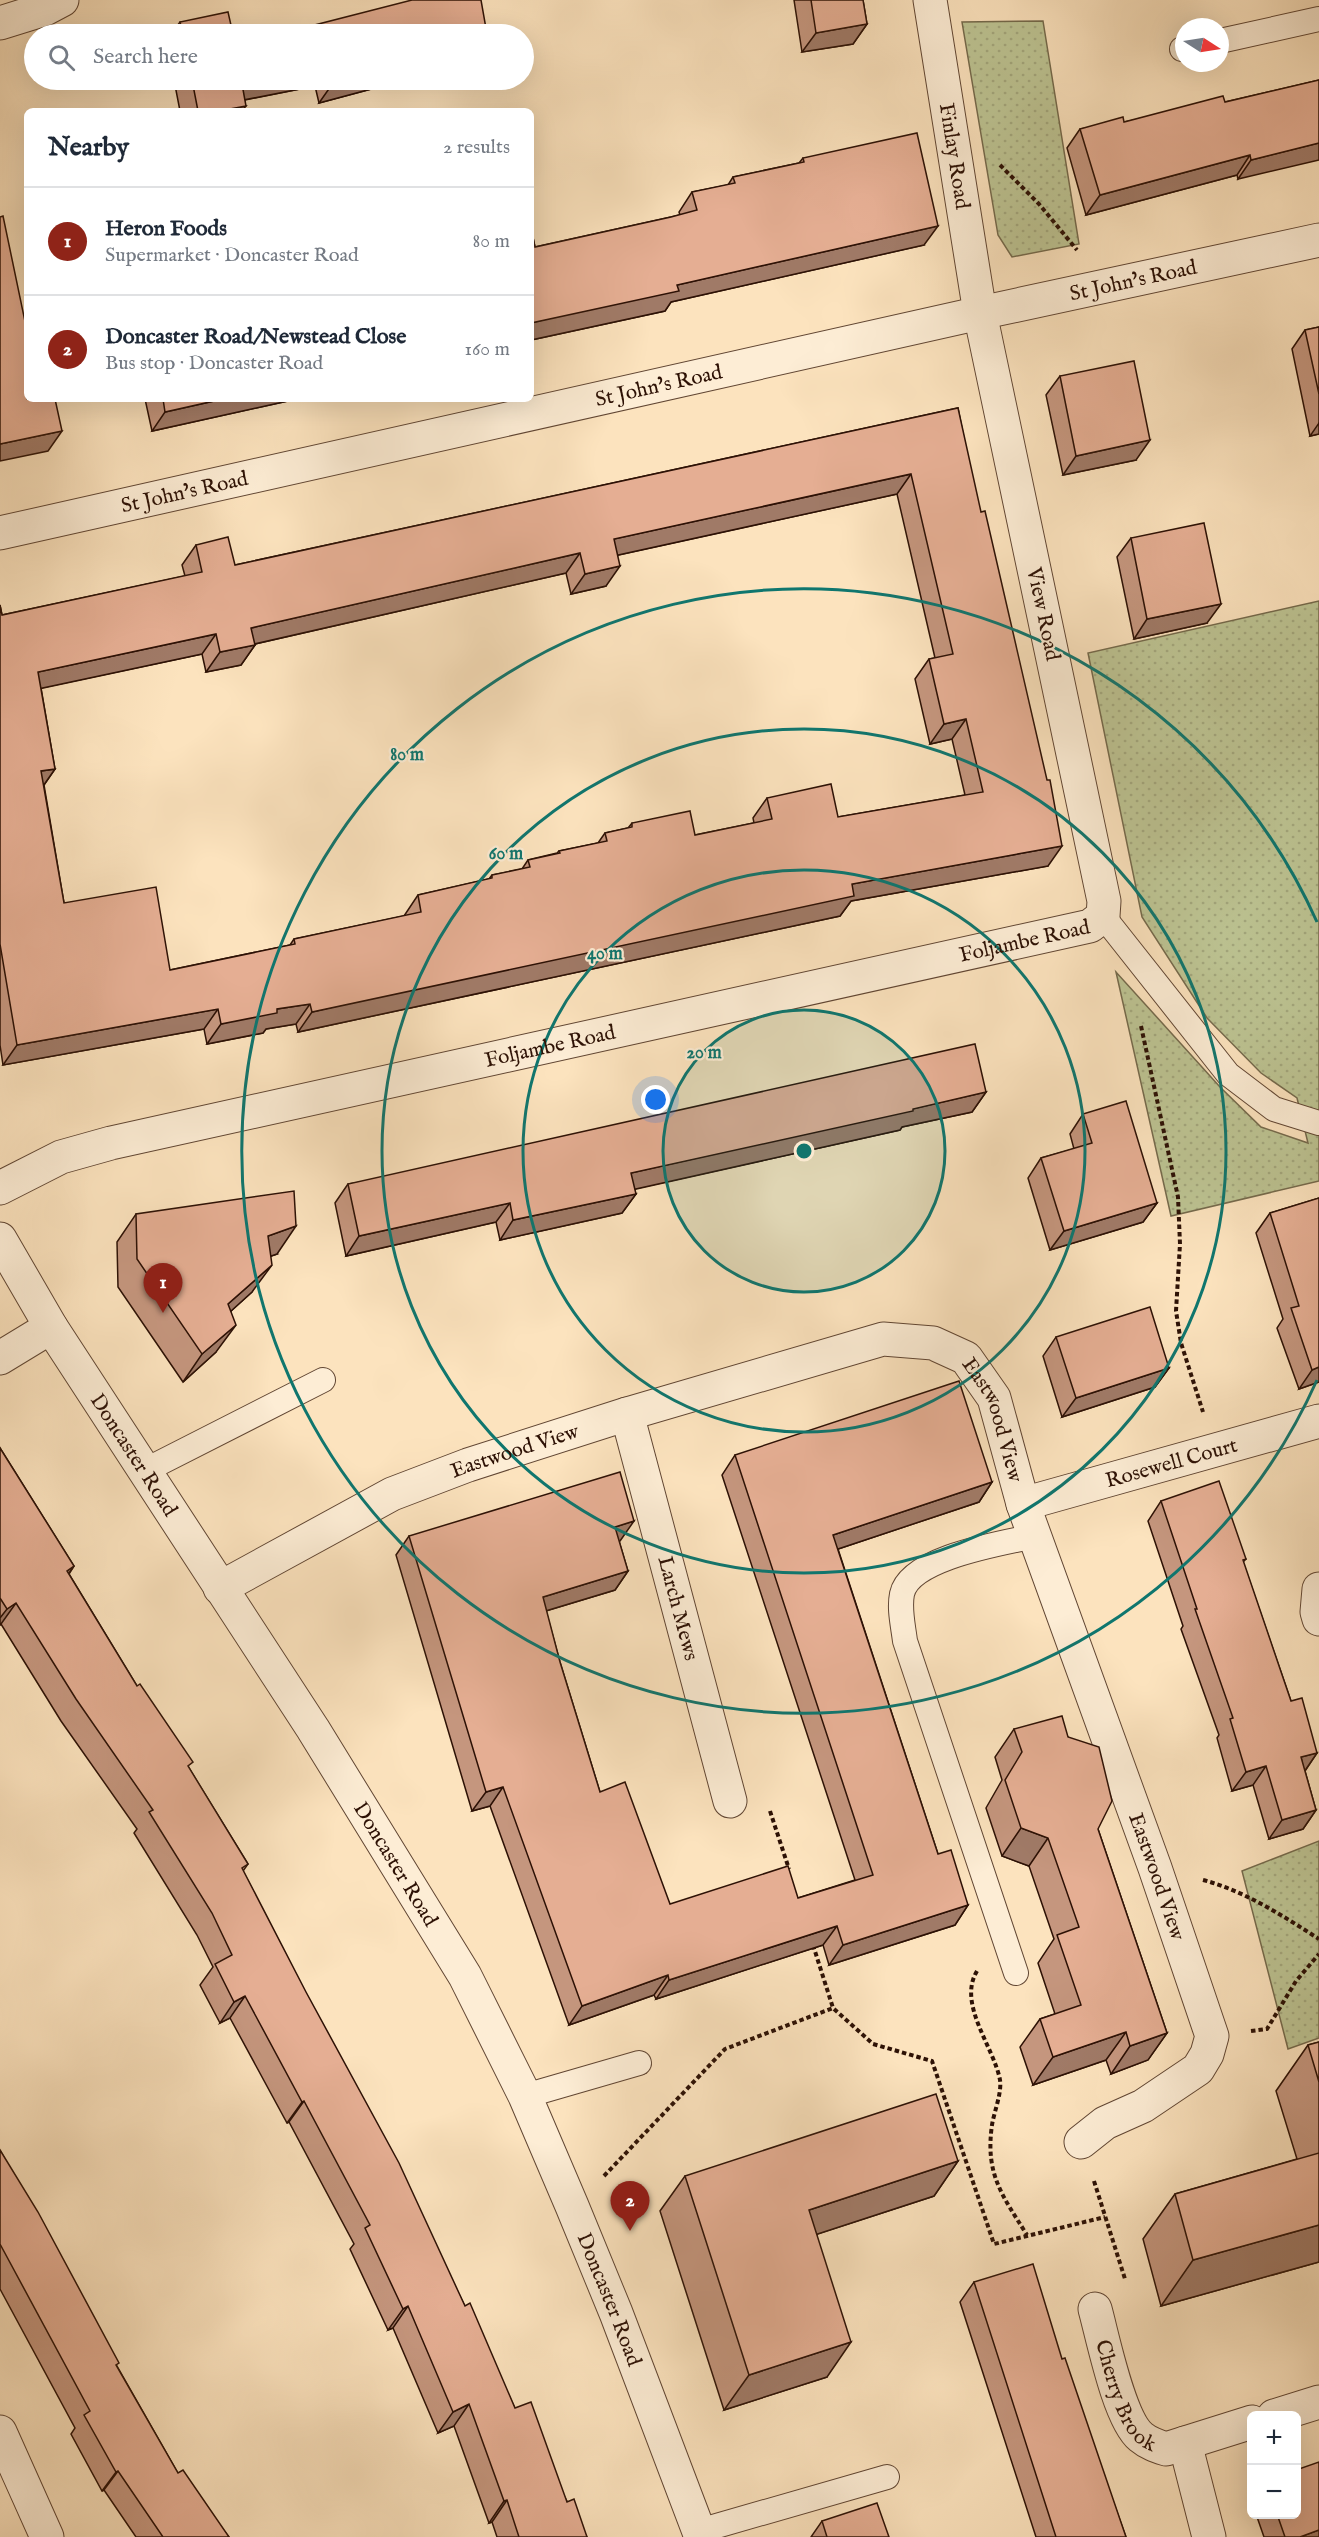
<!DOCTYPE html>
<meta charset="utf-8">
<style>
:root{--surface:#fff;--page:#f2f2f3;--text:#1f2937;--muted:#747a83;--line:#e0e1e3;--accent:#8f2418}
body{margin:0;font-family:"IM FELL English",serif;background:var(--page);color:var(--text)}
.controls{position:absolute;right:18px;bottom:18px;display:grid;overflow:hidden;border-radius:9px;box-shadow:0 6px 24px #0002}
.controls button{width:54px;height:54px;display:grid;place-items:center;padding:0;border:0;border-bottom:2px solid var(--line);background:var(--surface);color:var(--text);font:30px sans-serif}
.compass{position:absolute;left:1175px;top:18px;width:54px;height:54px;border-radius:50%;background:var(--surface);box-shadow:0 6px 24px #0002;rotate:102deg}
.you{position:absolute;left:656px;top:1100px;width:21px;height:21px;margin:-15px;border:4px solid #fff;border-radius:50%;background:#1a73e8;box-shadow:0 0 0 9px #1a73e833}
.badge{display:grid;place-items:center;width:39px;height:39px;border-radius:50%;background:var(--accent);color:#fff;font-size:20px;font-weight:700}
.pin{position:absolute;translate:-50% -50px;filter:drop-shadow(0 2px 3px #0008)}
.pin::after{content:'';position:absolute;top:32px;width:21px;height:18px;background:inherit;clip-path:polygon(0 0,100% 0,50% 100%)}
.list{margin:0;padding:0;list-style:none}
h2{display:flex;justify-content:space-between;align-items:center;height:78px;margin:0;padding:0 24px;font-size:26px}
h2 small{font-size:20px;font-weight:400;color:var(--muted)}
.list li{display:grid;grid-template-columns:39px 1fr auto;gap:18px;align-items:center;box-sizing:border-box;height:108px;padding:0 24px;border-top:2px solid var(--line)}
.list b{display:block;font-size:22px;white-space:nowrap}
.list p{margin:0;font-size:20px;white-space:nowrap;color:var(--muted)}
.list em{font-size:20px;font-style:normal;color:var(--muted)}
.icon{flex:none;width:33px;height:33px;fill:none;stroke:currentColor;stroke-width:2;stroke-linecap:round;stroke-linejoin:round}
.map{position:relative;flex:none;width:1319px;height:2537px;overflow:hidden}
.search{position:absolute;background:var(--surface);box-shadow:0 6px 24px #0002;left:24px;top:24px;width:510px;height:66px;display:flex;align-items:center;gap:15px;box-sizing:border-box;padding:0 21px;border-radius:33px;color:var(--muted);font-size:22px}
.panel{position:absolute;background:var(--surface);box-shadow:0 6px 24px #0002;left:24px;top:108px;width:510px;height:294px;border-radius:9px}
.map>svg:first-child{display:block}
</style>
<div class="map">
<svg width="1319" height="2537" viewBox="0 0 1319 2537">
<defs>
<pattern id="grass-dots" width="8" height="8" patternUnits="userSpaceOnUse" patternTransform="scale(1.5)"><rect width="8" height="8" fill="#bdc493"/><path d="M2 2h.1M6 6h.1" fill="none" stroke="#a3a77d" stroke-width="1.8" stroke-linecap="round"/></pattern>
</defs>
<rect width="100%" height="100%" fill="#fce3be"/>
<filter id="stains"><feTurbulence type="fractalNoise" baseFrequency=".00333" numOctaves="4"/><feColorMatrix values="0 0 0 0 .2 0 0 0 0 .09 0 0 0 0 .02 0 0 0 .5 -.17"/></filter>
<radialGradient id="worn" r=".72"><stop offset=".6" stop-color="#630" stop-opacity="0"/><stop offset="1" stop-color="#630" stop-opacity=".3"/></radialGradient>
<g fill="url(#grass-dots)" stroke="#756a4c" stroke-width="1.5">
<path d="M1043 21 1079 244 1012 257 998 235 962 22Z"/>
<path d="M1319 601V1181L1171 1216 1116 972 1220 1087 1261 1127 1308 1143 1297 1098 1261 1073 1207 1018 1142 917 1088 653Z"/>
<path d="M1319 1841V2038L1288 2049 1242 1871Z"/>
</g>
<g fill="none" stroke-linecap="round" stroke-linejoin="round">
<g stroke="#614633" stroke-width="26">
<g id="service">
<path d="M1220 41 1319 19"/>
<path d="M1182 49H1184"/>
<path d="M1103 916 1228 1074 1274 1109 1319 1123"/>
<path d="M144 1471 323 1380"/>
<path d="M1016 1973 905 1641C903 1625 899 1609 902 1594 910 1557 1004 1543 1035 1536"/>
<path d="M525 2096 639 2063"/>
<path d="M699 2531 887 2477"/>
</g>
</g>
<g stroke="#614633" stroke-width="35">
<g id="minor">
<path d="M0 23 45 9 62 0"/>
<path id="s1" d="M0 533 980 313 1319 240"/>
<path id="s2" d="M0 1188 61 1157 111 1143 1090 926 1103 916 1104 901 980 313 930 0"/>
<path d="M0 1358 51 1327"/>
<path id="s3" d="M627 1414 730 1801"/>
<path id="s4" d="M1023 1504 1319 1421"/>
<path id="s5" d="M220 1588 392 1494 468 1465 627 1414 883 1339 933 1343 966 1358 994 1398 1023 1504 1155 1868 1212 2036 1207 2054 1198 2069 1143 2106 1105 2123 1081 2142"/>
<path d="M1319 1589 1317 1612 1319 1619"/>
<path id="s6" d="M1095 2309C1103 2338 1119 2419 1141 2437 1148 2443 1157 2446 1166 2449L1252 2422"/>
<path d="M1274 2416 1319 2402"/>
<path d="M0 2432 47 2537"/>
<path d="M1185 2443 1209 2537"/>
</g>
</g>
<g stroke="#614633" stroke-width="35">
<g id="tertiary">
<path id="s7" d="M0 1239 51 1327 313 1729 465 1976 525 2096 572 2206 616 2313 701 2537"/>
</g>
</g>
<g stroke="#2d1105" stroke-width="4" stroke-dasharray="4.5 3" stroke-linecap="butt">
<path d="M1000 165 1039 204 1077 250"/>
<path d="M1141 1026 1178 1197 1180 1244 1176 1311 1181 1343 1203 1412"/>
<path d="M770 1811 789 1869"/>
<path d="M1203 1880C1245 1891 1283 1916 1319 1939"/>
<path d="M813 1945 833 2008 873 2044 932 2061 994 2244 1105 2217"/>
<path d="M977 1971C957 2004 994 2047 1000 2080 1002 2093 994 2112 992 2125 985 2174 1002 2195 1027 2235"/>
<path d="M1251 2031 1267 2029 1296 1981 1319 1954"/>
<path d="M604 2176 725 2049 833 2008"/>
<path d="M1094 2181 1125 2279"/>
</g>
<use href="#service" stroke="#fdedd5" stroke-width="24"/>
<use href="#minor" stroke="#fdedd5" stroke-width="33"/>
<use href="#tertiary" stroke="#fdedd5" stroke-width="33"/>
</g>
<g fill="#c5967e" stroke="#2d1105" stroke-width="1.5" fill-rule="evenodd">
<path d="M794 0H863L867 24 853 44 802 52Z"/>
<path d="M180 22 233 34H171Z"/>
<path d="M174 80H405L319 103 315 86 245 100 242 111H180Z"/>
<path d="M1319 80 1238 179 1237 175 1086 215 1067 148 1080 129 1124 122 1225 102Z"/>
<path d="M803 158 924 245 671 302 665 311 531 340V228L535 247 680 215 679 212 692 192 728 185 733 177 799 163Z"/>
<path d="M1319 327V434L1310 436 1292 349 1305 330Z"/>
<path d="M1060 376 1136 460 1063 475 1046 395Z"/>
<path d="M145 399H297L152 431Z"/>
<path d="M958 408 1048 866 851 901 840 916 298 1032 296 1024 266 1029 263 1033 207 1044 204 1029 3 1065 0 1045V605L2 615 185 576 182 565 196 545 235 565ZM897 494 935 658 929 659 915 679 930 744 952 739 965 795 838 817 767 798 753 818 754 823 695 835 632 823 628 828 605 833 598 843 559 851 557 853 528 860 522 869 492 875 489 879 418 895 404 916 294 939 290 945 170 970 64 903 44 785 55 769 41 688 202 654 206 672 241 665 255 645V644L566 573 571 594 606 586 618 555Z"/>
<path d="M1131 538 1207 623 1134 639 1117 557Z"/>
<path d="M986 1092 972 1112 902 1127 900 1130 634 1189 636 1194 622 1213 500 1240 496 1222 346 1256 335 1203 348 1184Z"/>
<path d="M1083 1114 1157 1203 1143 1222 1050 1250 1028 1178 1041 1158 1074 1149 1070 1134Z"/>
<path d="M1319 1198V1382L1299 1389 1277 1328 1283 1319 1256 1233 1270 1213Z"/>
<path d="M136 1214 277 1254 271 1256 252 1292 231 1311 216 1352 183 1382 118 1287 117 1242Z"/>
<path d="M1056 1337 1169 1368 1155 1387 1062 1417 1043 1356Z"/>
<path d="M0 1448 74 1566 69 1574 137 1686 189 1768 248 1864 243 1871 465 2306 515 2408 587 2537H497L492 2522 489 2523 454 2426 438 2433 393 2328 388 2330 350 2249 354 2244 289 2122 287 2123 230 2018 220 2023 200 1985 213 1967 197 1935 134 1833 137 1829 61 1721 1 1624 0 1625Z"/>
<path d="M735 1455 992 1482 979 1502 838 1549 938 1854 968 1905 955 1925 829 1965 823 1945 656 1999 654 1995 569 2025 490 1806 472 1811 396 1555 409 1536 620 1541H619L628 1571 615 1590 546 1611 560 1662 600 1792 670 1904 798 1898 855 1880 722 1475Z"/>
<path d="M1161 1501 1246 1559 1243 1562 1291 1701 1317 1753 1305 1771 1316 1810 1303 1829 1269 1839 1253 1785 1232 1791 1217 1738 1219 1735 1181 1629 1183 1626 1148 1521Z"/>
<path d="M1014 1729 1068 1737 1098 1829 1167 2033 1148 2060 1111 2074 1106 2060 1033 2085 1020 2047 1040 2019 1055 2014 1038 1963 1054 1939 1029 1866 1002 1856 986 1808 1002 1780 995 1757Z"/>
<path d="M1319 2042V2262L1161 2306 1143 2239 1175 2194 1297 2159 1276 2091 1308 2045Z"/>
<path d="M0 2150 117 2366 178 2473 229 2537H136L104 2490 102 2491 71 2434 75 2428 0 2289Z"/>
<path d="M958 2161 934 2196 817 2234 827 2377 724 2410 660 2211 685 2176Z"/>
<path d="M974 2282 1062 2359 1126 2537H1036L960 2302Z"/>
<path d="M1256 2514H1296L1319 2537H1264Z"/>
<path d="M822 2521 889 2537H811Z"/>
</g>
<g fill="#a07a67" stroke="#2d1105" stroke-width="1.5">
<path d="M867 24 853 44 802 52 816 33Z"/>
<path d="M264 80H319L315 86 228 103 242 84Z"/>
<path d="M347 80H405L319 103 333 83Z"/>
<path d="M246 106 242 111H219Z"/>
<path d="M1319 143V160L1238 179 1251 160Z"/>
<path d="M1250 155 1237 175 1086 215 1100 195Z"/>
<path d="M938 226 924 245 671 302 665 311 531 340V323L677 285Z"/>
<path d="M223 399H297L152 431 165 412Z"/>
<path d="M1319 423V434L1310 436Z"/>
<path d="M62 431 48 451 0 461V444Z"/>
<path d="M1150 440 1136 460 1063 475 1076 456Z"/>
<path d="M911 474 897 494 600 559 614 539Z"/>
<path d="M580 553 566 573 237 648 251 628Z"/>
<path d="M620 566 606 586 571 594 585 574Z"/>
<path d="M1221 604 1207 623 1134 639 1147 619Z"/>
<path d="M216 634 202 654 24 692 38 672Z"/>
<path d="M255 645 241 665 206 672 220 652Z"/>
<path d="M966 719 952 739 930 744 944 724Z"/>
<path d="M55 769 41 789V771Z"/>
<path d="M1062 846 1048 866 851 901 840 916 298 1032 312 1012 852 884Z"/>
<path d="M310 1004 296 1024 266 1029 263 1033 207 1044 221 1024 277 1009Z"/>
<path d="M218 1009 204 1029 3 1065 17 1045Z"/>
<path d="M986 1092 972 1112 902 1127 900 1130 618 1193 631 1173Z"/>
<path d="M636 1194 622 1213 500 1240 513 1220Z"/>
<path d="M510 1203 496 1222 346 1256 359 1236Z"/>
<path d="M1157 1203 1143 1222 1050 1250 1064 1231Z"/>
<path d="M296 1226 277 1254 248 1264 268 1236Z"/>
<path d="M272 1265 252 1292 209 1331 228 1304Z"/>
<path d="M236 1325 216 1352 183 1382 202 1354Z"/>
<path d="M1319 1367V1382L1299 1389 1312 1370Z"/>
<path d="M1169 1368 1155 1387 1062 1417 1076 1398Z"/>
<path d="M992 1482 979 1502 820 1555 833 1535Z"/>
<path d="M634 1521 620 1541 602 1546 615 1527Z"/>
<path d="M74 1566 59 1587 67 1571Z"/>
<path d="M628 1571 615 1590 529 1616 543 1597Z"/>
<path d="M16 1603 1 1624 0 1625V1618L7 1609Z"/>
<path d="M1317 1753 1304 1772 1301 1757Z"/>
<path d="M1266 1766 1253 1785 1232 1791 1246 1772Z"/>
<path d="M503 1787 490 1806 472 1811 486 1792Z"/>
<path d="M1316 1810 1303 1829 1269 1839 1282 1820Z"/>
<path d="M1021 1828 1048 1838 1029 1866 1002 1856Z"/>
<path d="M968 1905 955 1925 829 1965 843 1945Z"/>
<path d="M837 1926 823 1945 656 1999 669 1980Z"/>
<path d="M668 1975 654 1995 569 2025 582 2006Z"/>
<path d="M245 1996 230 2018 220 2023 234 2002Z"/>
<path d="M1126 2032 1106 2060 1033 2085 1053 2057Z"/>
<path d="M1167 2033 1148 2060 1111 2074 1130 2046Z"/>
<path d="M304 2101 289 2122 287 2123 302 2102Z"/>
<path d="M958 2161 934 2196 784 2245 809 2210Z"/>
<path d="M1319 2225V2262L1161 2306 1193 2260Z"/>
<path d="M408 2306 393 2328 388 2330 403 2309Z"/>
<path d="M851 2342 827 2377 724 2410 749 2375Z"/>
<path d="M469 2404 454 2426 438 2433 453 2412Z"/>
<path d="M118 2471 104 2490 102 2491 116 2472Z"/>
<path d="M507 2500 492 2522 489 2523 504 2501Z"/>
<path d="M1319 2530V2537H1300Z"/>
</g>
<g fill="#e5ae93" stroke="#2d1105" stroke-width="1.5" fill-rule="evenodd">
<path d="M412 0H481L487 34H250L290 27 291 31Z"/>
<path d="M811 0H863L867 24 816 33Z"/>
<path d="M228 12 233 34H183L180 22Z"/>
<path d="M192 80H264L242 84 246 106 219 111H198Z"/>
<path d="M332 80H347L333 83Z"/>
<path d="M1319 80V143L1251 160 1250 155 1100 195 1080 129 1123 117 1124 122 1223 96 1225 102Z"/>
<path d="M917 133 938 226 677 285 679 291 531 323V228L535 247 671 217 697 210 692 192 735 183 733 177 804 162 803 158Z"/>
<path d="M3 216 27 331V399H55L62 431 0 444V217Z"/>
<path d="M1319 327V394L1305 330Z"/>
<path d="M1134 361 1150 440 1076 456 1060 376Z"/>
<path d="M163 399H223L165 412Z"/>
<path d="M958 408 981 512 985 511 1047 780H1050L1062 846 852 884 854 896 312 1012 310 1004 277 1009V1013L221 1024 218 1009 17 1045 0 944V605L2 615 202 572 196 545 228 537 235 565ZM911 474 953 654 929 659 944 724 966 719 983 792 838 817 831 784 767 798 772 819 695 835 690 811 632 823V827L605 833 607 841 559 851 560 853 528 860 530 867 492 875V878L418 895 421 912 294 939 295 944 170 970 156 887 64 903 41 771 55 769 38 672 216 634 220 652 255 645 251 628 580 553 585 574 620 566 614 539Z"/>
<path d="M1204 523 1221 604 1147 619 1131 538Z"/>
<path d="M975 1044 986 1092 913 1109V1111L631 1173 636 1194 513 1220 510 1203 359 1236 348 1184Z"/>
<path d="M1126 1101 1157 1203 1064 1231 1041 1158 1092 1143 1083 1114Z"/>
<path d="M294 1191 296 1226 268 1236 272 1265 228 1304 236 1325 202 1354 137 1259 136 1214Z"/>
<path d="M1319 1198V1367L1312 1370 1291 1308 1299 1306 1270 1213Z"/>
<path d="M1150 1307 1169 1368 1076 1398 1056 1337Z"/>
<path d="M959 1381 992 1482 833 1535 938 1854 951 1850 968 1905 843 1945 837 1926 669 1980 668 1975 582 2006 503 1787 486 1792 409 1536 620 1472 634 1521 615 1527 628 1571 543 1597 560 1662 600 1792 625 1782 670 1904 788 1866 798 1898 873 1875 735 1455Z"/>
<path d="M0 1448 74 1566 67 1571 137 1686 140 1684 193 1762 188 1766 248 1864 242 1868 306 1992 399 2163 465 2306 470 2303 515 2408 531 2402 567 2502 574 2499 587 2537H519L507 2500 504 2501 469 2404 453 2412 408 2306 403 2309 365 2228 370 2225 304 2101 302 2102 245 1996 234 2002 215 1964 232 1955 212 1913 149 1812 153 1810 76 1699 16 1603 7 1609 0 1598Z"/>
<path d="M1219 1481 1246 1559 1243 1560 1291 1701 1302 1698 1317 1753 1301 1757 1316 1810 1282 1820 1266 1766 1246 1772 1230 1719 1233 1718 1195 1609H1197L1161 1501Z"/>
<path d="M1062 1716 1068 1737 1099 1747 1112 1801 1098 1829 1167 2033 1130 2046 1126 2032 1053 2057 1040 2019 1081 2005 1057 1935 1079 1927 1048 1838 1021 1828 1005 1780 1022 1752 1014 1729Z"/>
<path d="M1319 2042V2082L1308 2045Z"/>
<path d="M936 2094 958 2161 809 2210 851 2342 749 2375 685 2176Z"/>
<path d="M0 2150 38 2212 119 2363 116 2365 178 2473 183 2470 229 2537H163L118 2471 116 2472 84 2415 90 2411 0 2244Z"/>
<path d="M1319 2153V2225L1193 2260 1175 2194Z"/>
<path d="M1033 2264 1062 2359 1065 2358 1126 2537H1056L974 2282Z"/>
<path d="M1319 2462V2530L1300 2537H1285L1277 2514H1296V2470Z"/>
<path d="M877 2503 889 2537H827L822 2521Z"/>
</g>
<circle cx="804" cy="1151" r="141" fill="#0f766e" fill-opacity=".12"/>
<g fill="none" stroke="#0f766e" stroke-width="3">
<circle cx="804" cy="1151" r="141"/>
<circle cx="804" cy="1151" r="281"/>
<circle cx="804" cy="1151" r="422"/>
<path d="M1317 1380A562 562 0 1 1 1317 922"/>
</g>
<g text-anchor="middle" stroke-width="4.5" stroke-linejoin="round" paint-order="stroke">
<g font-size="21" fill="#2d1105" stroke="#fdedd5">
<text transform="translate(955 156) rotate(81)" y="7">Finlay Road</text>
<text dy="7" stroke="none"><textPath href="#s1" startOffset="1161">St John's Road</textPath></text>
<text dy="7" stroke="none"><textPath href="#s1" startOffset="675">St John's Road</textPath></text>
<text dy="7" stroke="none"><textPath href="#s1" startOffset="189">St John's Road</textPath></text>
<text transform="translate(1044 614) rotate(78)" y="7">View Road</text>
<text dy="7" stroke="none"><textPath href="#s2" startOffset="1056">Foljambe Road</textPath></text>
<text dy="7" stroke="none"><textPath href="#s2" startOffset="570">Foljambe Road</textPath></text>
<text dy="7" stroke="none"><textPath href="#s5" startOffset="866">Eastwood View</textPath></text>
<text dy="7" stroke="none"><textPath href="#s5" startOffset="326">Eastwood View</textPath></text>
<text dy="7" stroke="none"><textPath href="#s7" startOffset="254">Doncaster Road</textPath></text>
<text dy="7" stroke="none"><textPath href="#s4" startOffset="154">Rosewell Court</textPath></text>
<text dy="7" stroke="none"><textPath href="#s3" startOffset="201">Larch Mews</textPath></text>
<text dy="7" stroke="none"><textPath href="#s7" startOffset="740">Doncaster Road</textPath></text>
<text dy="7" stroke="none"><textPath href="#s5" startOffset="1352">Eastwood View</textPath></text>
<text dy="7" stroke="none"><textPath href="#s7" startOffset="1226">Doncaster Road</textPath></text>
<text dy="7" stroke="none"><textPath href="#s6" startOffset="93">Cherry Brook</textPath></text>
</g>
</g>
<circle cx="804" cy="1151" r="9" fill="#0f766e" stroke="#fdedd5" stroke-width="3"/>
<g font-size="18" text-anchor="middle" font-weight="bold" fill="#0f766e" stroke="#fdedd5" stroke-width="4.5" stroke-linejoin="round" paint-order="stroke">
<text x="407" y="760">80 m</text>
<text x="506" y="859">60 m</text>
<text x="605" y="959">40 m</text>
<text x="704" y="1058">20 m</text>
</g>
<rect width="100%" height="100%" filter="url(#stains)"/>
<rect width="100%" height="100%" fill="url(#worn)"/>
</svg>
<div class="controls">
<button>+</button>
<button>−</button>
</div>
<svg class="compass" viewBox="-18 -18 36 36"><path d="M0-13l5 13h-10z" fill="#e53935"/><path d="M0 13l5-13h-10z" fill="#747a83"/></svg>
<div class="you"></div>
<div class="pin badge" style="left:163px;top:1313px">1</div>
<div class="pin badge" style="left:630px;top:2231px">2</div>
<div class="search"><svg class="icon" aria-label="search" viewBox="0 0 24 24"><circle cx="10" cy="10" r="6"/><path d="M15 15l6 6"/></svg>Search here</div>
<section class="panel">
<h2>Nearby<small>2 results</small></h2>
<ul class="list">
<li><span class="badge">1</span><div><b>Heron Foods</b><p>Supermarket · Doncaster Road</p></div><em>80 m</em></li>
<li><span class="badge">2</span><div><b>Doncaster Road/Newstead Close</b><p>Bus stop · Doncaster Road</p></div><em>160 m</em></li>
</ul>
</section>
</div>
